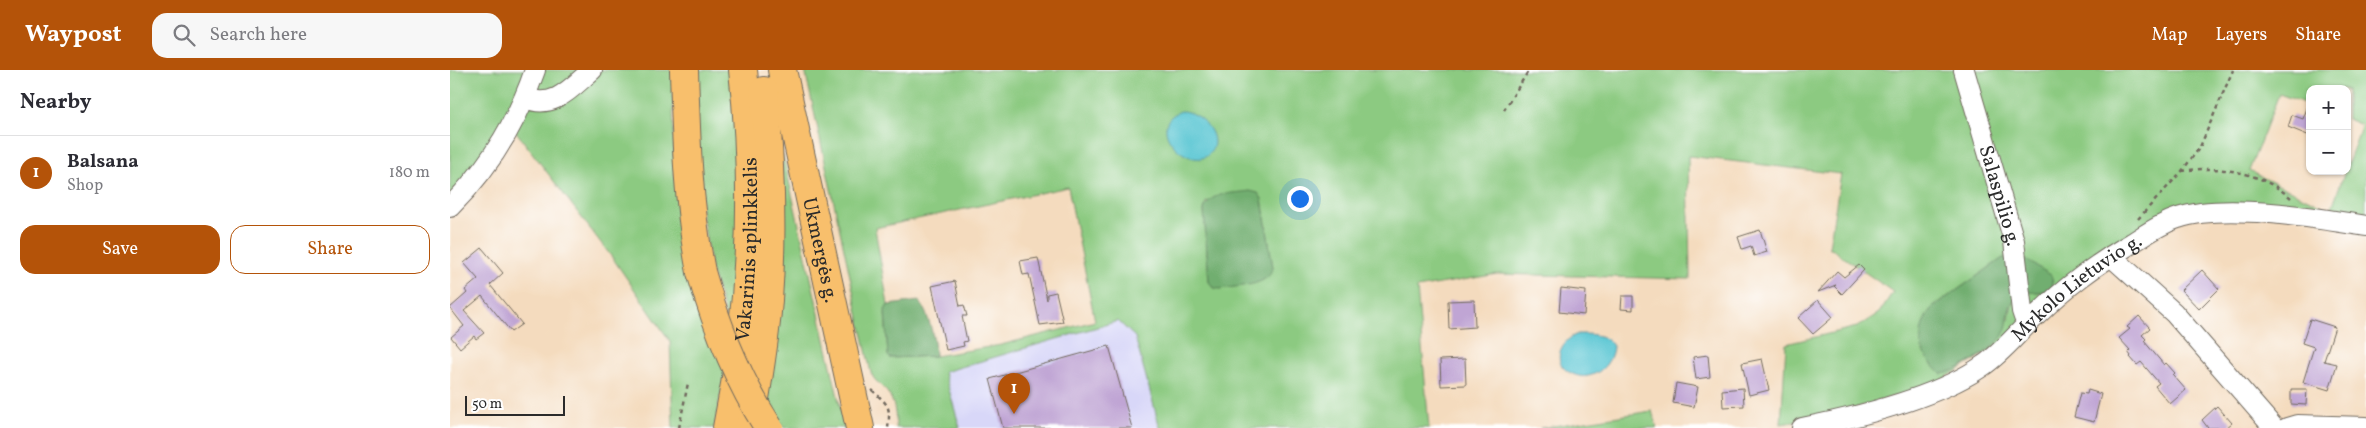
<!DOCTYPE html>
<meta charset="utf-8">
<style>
:root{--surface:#fff;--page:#f7f7f7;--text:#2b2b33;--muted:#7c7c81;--line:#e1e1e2;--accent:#b45309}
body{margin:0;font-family:Vollkorn,serif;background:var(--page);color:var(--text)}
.controls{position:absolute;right:15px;top:15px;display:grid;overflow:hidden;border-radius:10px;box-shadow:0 1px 4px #0004}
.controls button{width:45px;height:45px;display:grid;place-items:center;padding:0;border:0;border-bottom:1px solid var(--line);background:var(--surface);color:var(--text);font:25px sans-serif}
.scale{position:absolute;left:15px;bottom:12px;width:100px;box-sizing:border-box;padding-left:5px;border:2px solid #2b2b2b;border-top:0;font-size:14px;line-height:18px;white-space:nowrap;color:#2b2b2b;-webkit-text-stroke:4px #fff;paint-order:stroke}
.you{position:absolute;left:849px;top:128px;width:18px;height:18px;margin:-12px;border:4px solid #fff;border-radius:50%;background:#1a73e8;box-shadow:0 0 0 8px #1a73e833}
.badge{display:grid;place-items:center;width:32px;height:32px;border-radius:50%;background:var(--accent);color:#fff;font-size:16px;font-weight:700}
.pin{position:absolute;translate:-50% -41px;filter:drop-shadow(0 1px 2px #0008)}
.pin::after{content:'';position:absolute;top:26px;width:18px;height:15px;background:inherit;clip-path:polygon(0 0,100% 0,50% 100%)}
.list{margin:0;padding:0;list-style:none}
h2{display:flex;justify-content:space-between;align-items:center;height:65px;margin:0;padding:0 20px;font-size:21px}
h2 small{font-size:16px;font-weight:400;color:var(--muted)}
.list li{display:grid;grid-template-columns:32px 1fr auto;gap:15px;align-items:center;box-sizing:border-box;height:75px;padding:0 20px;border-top:1px solid var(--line)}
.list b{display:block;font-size:19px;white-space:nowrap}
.list p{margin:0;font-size:16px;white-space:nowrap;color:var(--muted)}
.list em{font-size:16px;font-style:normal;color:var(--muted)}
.actions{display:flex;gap:10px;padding:15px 20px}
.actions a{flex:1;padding:11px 0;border:1px solid var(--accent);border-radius:15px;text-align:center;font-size:18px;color:var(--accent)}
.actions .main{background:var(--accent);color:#fff}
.icon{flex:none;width:28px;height:28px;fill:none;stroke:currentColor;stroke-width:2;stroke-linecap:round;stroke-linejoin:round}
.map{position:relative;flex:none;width:1916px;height:358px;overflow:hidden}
header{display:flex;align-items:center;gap:30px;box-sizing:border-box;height:70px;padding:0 25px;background:var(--accent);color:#fff}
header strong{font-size:24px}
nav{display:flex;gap:28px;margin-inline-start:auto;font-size:18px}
.search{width:350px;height:45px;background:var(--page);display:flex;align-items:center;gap:12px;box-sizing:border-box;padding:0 18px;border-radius:15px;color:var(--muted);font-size:19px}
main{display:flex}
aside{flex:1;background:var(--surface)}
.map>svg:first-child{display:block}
</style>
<header>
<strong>Waypost</strong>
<div class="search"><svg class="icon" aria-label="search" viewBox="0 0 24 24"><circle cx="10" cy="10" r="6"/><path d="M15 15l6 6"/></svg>Search here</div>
<nav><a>Map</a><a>Layers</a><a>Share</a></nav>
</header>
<main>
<aside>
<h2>Nearby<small></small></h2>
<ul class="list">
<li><span class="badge">1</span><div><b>Balsana</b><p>Shop</p></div><em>180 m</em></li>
</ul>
<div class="actions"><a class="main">Save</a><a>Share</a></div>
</aside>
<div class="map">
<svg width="1916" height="358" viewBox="0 0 1916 358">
<rect width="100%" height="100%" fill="#fff"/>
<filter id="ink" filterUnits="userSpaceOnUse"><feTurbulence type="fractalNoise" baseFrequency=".02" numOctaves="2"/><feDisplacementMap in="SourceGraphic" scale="10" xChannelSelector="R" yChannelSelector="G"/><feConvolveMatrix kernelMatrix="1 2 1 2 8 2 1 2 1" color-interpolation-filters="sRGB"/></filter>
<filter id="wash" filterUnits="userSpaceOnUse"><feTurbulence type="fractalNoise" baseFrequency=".0096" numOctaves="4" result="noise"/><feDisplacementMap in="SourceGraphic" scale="20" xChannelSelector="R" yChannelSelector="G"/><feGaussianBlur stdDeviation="1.12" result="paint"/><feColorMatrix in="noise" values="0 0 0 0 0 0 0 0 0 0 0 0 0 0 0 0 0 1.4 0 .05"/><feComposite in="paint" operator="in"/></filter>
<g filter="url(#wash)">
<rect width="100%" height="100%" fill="#f4dbbe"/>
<path fill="#d8d7f8" d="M668 251 685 267 710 358H510L494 302Z"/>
<g fill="#8cca81" stroke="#5c7a56" fill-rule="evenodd">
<path d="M0 0H222L225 106 232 172 275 304 264 358H223L220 271 164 190 64 59 0 127Z"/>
<path d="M245 0H283L290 155 280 259 261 200 252 143Z"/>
<path d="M355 0H1916V149L1735 139 1550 275 1485 314 1379 346 1331 354 1336 274 1407 257 1429 243 1443 222 1379 177 1391 104 1238 86 1240 209 1047 204 967 218 979 358H710L685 267 668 251 494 302 510 358H446C446 347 445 331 437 322 431 315 425 312 421 303ZM1860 19H1897V49L1912 55 1897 96V101H1895L1881 140 1799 101 1829 24 1860 35ZM618 117 645 251 551 275 485 286 440 288 438 285 435 244 438 235 425 158ZM808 123 812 129 823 198 759 212 754 140 756 132ZM1553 188 1596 222C1573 221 1561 224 1559 250L1477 244 1483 237Z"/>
<path d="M333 85 395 358H334L316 333Z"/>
<path d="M1202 341 1207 358H1090Z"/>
</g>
<g fill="#71ae6f" stroke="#4e6c4d">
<path d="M800 121 808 123 812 129 823 198C818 217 786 216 770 219L764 218 759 212 754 140C759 121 783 124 800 121Z"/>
<path d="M1561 186 1571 187 1601 205 1603 211 1602 219C1589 225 1577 218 1565 229 1556 238 1560 254 1553 265 1545 279 1506 303 1491 304 1486 298 1479 292 1475 285 1466 270 1472 249 1483 237L1553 188Z"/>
<path d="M469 231C479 244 485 269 485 286L440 288 438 286 435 240 438 235Z"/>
</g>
<g fill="#5ac6d3" stroke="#42787f">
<path d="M731 41C749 41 775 67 759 84 741 103 691 56 731 41Z"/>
<path d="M1128 264C1141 264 1156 264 1163 276 1162 297 1140 315 1119 302 1100 291 1112 269 1128 264Z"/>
</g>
<g id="blocks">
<g fill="#c0a5d4">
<path d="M1859 33 1860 34V66L1838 57 1842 45 1853 49Z"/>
<path d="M1310 160 1317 182 1304 186 1301 176 1292 179 1288 167Z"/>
<path d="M32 178 53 203 40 215 72 254 61 262 32 226 14 241 34 263 26 269 24 266 10 278 1 267 14 256 0 238 17 223 15 220 28 209 14 193Z"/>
<path d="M588 188 597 230V224L606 222 613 252 590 255 579 204 573 205 570 191Z"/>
<path d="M1409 195 1414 200 1392 224 1384 216 1386 215 1368 222 1387 201 1394 207Z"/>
<path d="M1752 200 1769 219 1749 239 1731 220Z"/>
<path d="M505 211 510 236 514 235 517 246H512L517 271 513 272 514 276 496 280 482 216Z"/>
<path d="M1111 218 1136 221 1134 245 1109 242Z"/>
<path d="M1172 226H1183V240L1171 239Z"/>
<path d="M1024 230 1025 257 999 259 998 231Z"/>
<path d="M1368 230 1383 247 1363 264 1348 248Z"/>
<path d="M1689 246 1700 258 1692 265 1696 269 1694 271 1714 295 1716 293 1725 303 1723 305 1736 320 1720 334 1705 316 1709 313 1691 292 1687 295 1680 287 1681 286 1678 282 1680 280 1669 268 1680 259 1677 257Z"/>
<path d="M1860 249 1885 257 1874 291 1887 294 1879 320 1853 312 1864 277 1852 273Z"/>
<path d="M659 276 682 358H553L540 309Z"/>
<path d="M1258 285 1260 307 1246 309 1243 287Z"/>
<path d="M1015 289 1016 315 991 316 990 290Z"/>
<path d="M1312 289 1319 320 1299 325 1292 293Z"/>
<path d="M1226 313 1248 317 1244 337 1223 333Z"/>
<path d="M1293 318 1294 336 1273 337 1272 320Z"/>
<path d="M1841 319H1857L1856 335 1841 334Z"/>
<path d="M1638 320 1651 324 1644 352 1624 347 1630 323 1637 324Z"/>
<path d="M1767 336 1782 353 1776 358H1758L1752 350Z"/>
</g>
</g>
</g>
<g filter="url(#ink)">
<use href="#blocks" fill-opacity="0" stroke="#71695e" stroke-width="1"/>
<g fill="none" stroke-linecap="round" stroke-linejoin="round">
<g stroke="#71695e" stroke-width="22">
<g id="minor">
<path id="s1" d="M1514 0 1564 171 1572 241 1574 247 1579 252"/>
<path d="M75 28C104 40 121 18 142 0"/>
<path d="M0 137C39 98 67 53 85 0"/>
<path d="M1661 186 1724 243 1824 358"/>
<path id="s2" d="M1352 358C1408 347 1487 328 1534 295 1554 281 1568 262 1586 246 1618 215 1644 196 1682 173 1696 164 1712 153 1728 148 1774 132 1867 148 1916 156"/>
<path d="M1837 358 1847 355 1916 357"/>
</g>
</g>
<g stroke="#71695e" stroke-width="30">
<g id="highway">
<path d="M234 0C236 68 238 135 251 202"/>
<path id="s3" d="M332 0 410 358"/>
<path id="s4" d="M277 358C301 241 306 119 293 0"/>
<path d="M300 358C307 316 315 273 318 230 323 161 320 90 314 21"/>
</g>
</g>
<g stroke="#71695e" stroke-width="2.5" stroke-dasharray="4 4" stroke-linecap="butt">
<path d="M1054 40 1079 0"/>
<path d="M1732 101C1770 95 1811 102 1841 128"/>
<path d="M1688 149 1732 101 1750 77 1783 0"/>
<path d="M422 320C438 335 441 335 438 358"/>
<path d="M229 358 238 313"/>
</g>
<use href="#minor" stroke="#fff" stroke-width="20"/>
<use href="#highway" stroke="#f8bf6c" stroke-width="28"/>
<g stroke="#71695e" stroke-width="30" stroke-linecap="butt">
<path id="highway-bridge" d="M251 202C267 258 287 309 319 358"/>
</g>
<use href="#highway-bridge" stroke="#f8bf6c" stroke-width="28"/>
</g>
</g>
<g text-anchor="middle" stroke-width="4.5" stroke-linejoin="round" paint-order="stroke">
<g font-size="20" fill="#2b2b2b" stroke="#fff">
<text dy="7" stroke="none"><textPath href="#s1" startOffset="131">Salaspilio g.</textPath></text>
<text dy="7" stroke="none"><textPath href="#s4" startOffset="180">Vakarinis aplinkkelis</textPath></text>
<text dy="7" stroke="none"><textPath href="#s3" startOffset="184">Ukmergės g.</textPath></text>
<text dy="7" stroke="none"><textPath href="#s2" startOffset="315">Mykolo Lietuvio g.</textPath></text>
</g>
</g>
</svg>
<div class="controls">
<button>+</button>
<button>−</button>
</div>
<div class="scale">50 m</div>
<div class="you"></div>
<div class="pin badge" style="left:564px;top:344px">1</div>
</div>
</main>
